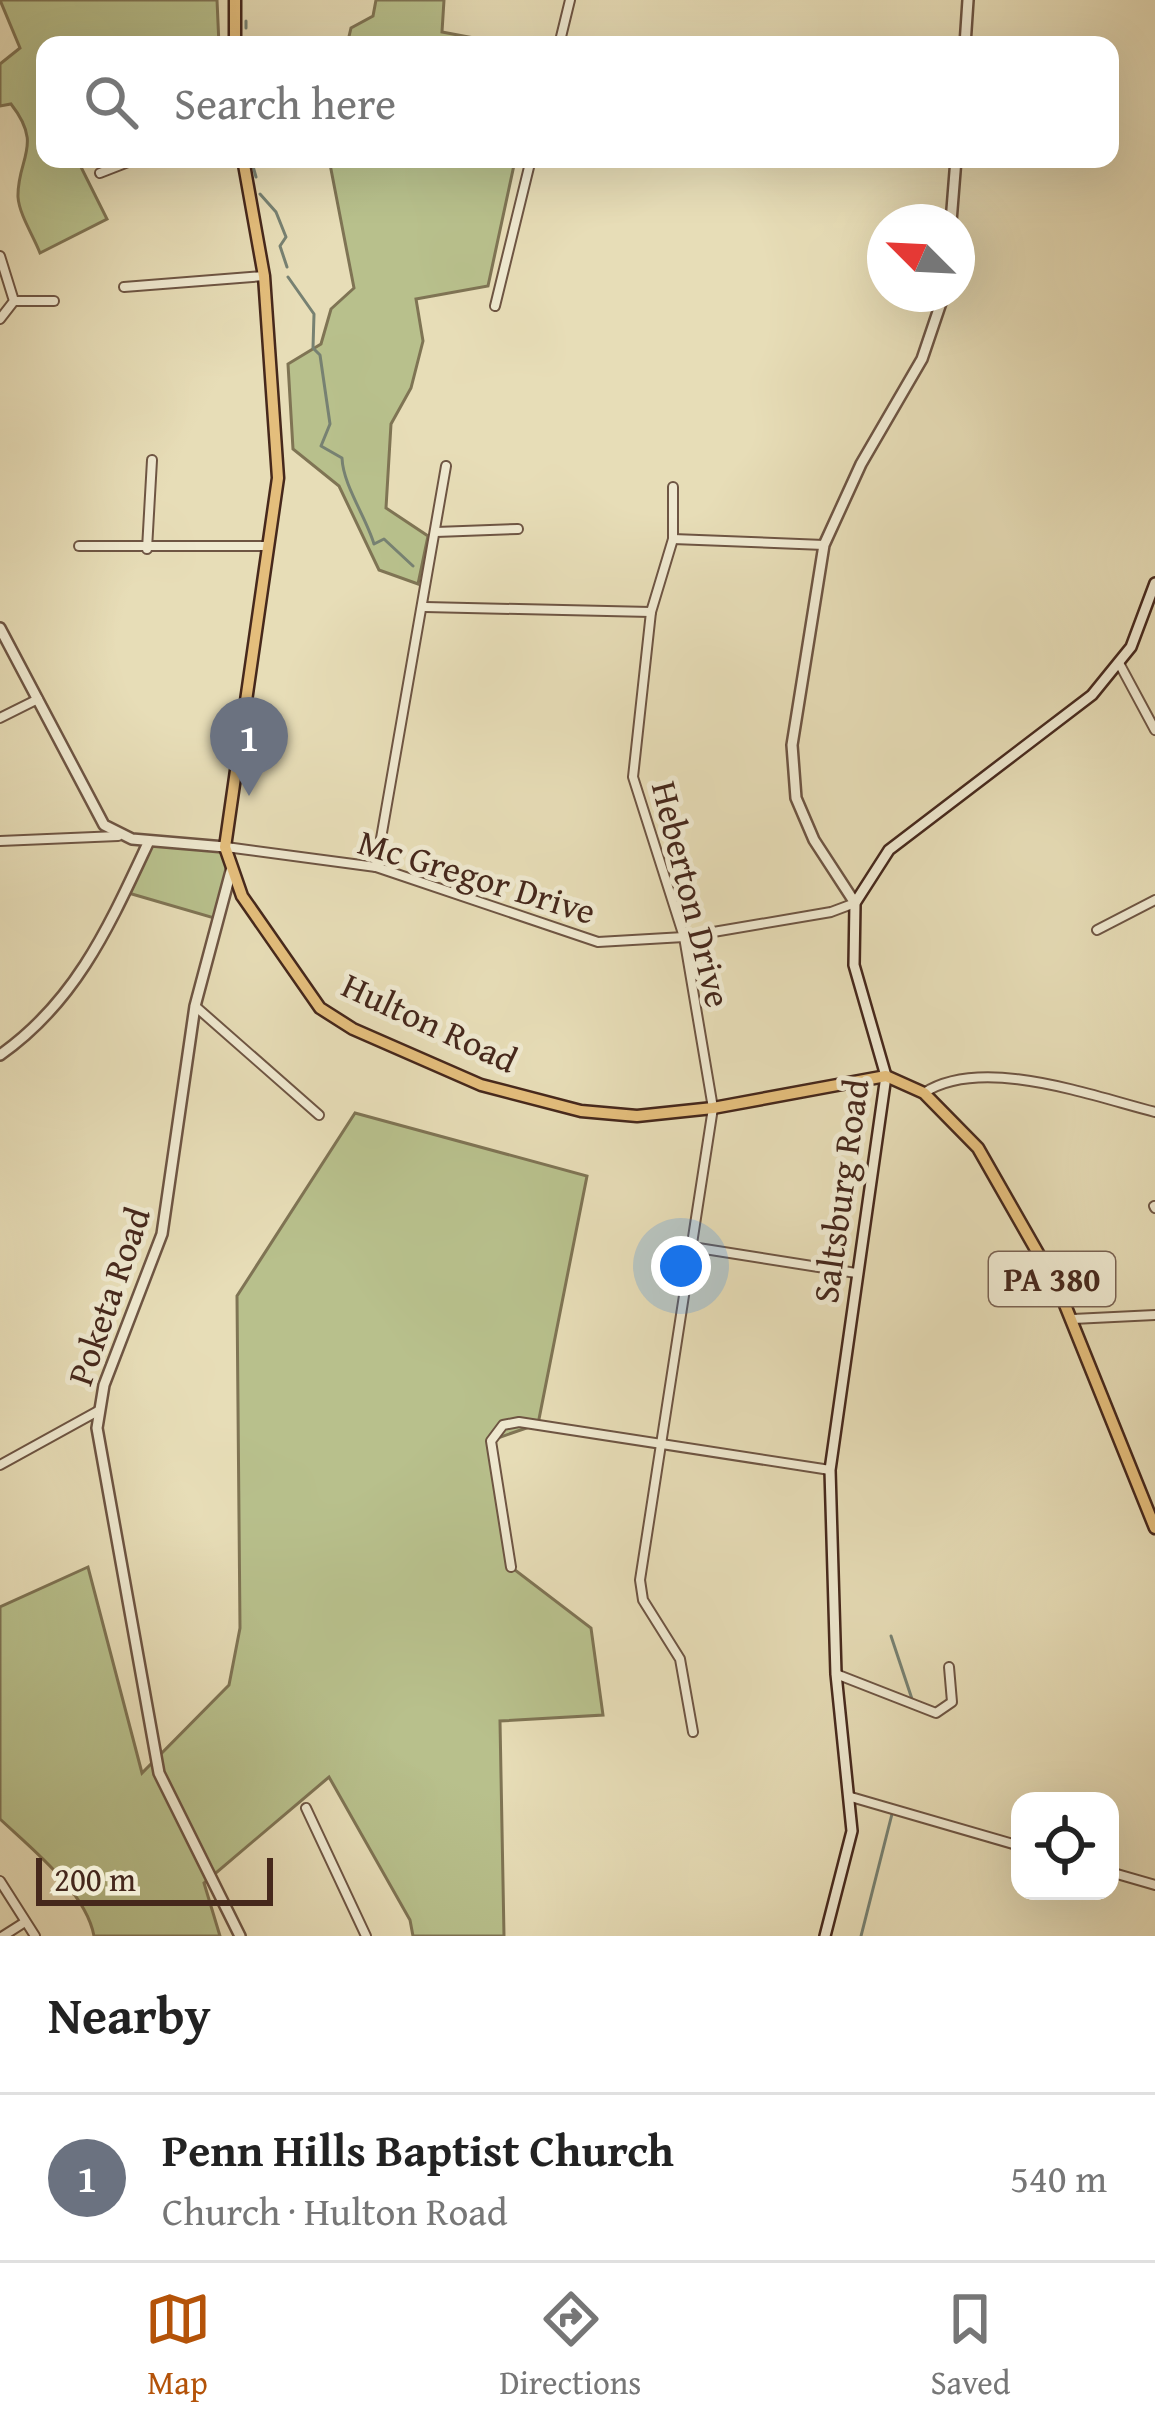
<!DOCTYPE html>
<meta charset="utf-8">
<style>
:root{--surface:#fff;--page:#f2f2f2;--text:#222;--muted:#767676;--line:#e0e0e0;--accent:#b45309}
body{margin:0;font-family:"Gentium Book Plus",serif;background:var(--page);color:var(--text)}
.controls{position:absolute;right:36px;bottom:36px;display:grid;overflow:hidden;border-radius:24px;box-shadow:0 12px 48px #0002}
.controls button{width:108px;height:108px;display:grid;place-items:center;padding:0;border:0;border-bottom:3px solid var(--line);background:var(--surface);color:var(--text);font:60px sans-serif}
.compass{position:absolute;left:867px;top:204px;width:108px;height:108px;border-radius:50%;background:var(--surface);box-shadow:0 12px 48px #0002;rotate:294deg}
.scale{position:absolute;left:36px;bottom:30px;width:237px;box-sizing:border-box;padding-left:12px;border:6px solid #46281c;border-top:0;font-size:33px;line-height:42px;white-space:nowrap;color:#46281c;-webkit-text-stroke:9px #efe9d0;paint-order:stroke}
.you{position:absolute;left:681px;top:1266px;width:42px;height:42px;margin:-30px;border:9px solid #fff;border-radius:50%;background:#1a73e8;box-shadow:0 0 0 18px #1a73e833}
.badge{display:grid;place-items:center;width:78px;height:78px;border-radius:50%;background:var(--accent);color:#fff;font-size:39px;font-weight:700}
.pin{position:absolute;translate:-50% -99px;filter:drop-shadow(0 3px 6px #0008)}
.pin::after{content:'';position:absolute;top:63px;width:42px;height:36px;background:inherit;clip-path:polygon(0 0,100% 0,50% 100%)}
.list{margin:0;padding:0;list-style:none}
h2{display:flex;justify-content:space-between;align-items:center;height:156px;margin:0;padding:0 48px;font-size:51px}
h2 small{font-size:39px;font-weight:400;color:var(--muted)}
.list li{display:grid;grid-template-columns:78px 1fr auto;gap:36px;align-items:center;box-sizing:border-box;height:168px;padding:0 48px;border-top:3px solid var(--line)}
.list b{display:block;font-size:45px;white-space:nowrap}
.list p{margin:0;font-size:39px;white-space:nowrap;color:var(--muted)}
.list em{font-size:39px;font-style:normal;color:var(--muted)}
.icon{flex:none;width:66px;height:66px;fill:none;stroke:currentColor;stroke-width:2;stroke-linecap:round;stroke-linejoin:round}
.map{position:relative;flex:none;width:1155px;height:1936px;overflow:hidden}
.search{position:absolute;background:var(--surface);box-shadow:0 12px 48px #0002;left:36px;right:36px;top:36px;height:132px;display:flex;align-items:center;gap:30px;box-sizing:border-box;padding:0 42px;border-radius:24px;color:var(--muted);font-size:45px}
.sheet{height:324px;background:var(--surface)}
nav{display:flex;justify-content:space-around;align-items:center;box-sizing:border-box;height:168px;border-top:3px solid var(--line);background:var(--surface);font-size:33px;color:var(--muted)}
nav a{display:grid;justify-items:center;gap:6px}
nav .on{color:var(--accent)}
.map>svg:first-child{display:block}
</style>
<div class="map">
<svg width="1155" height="1936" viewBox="0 0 1155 1936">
<rect width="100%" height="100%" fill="#e7ddb7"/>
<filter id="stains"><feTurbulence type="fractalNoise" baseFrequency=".00167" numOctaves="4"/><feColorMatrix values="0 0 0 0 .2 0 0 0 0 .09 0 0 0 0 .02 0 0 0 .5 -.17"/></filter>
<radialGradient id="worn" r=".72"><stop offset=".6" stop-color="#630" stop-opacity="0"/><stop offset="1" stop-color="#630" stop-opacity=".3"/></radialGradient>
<g fill="#b8c08c" stroke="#7f7454" stroke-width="3">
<path d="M0 0H217L219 45H45V159H77L107 219 40 253C34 237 19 214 18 197 17 158 44 146 11 104L0 106V64L20 48Z"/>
<path d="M376 0H444L442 32 506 44 347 45 351 28 373 16Z"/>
<path d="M329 159H507L514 165 488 286 416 299 423 341 411 388 391 424 386 508 428 536 418 584 379 570 339 486 293 449 288 364 321 344 331 309 354 288Z"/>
<path d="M149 841 225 847 231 871 214 918 125 892Z"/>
<path d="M355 1113 587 1176 538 1424 492 1440 511 1567 591 1628 603 1715 500 1721 504 1936H413L410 1920 329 1777 204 1883 220 1936H94C86 1892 32 1849 0 1819V1607L88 1567 142 1773 229 1685 240 1628 237 1296Z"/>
</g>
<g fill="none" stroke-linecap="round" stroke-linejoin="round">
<g stroke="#778172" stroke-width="3">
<path d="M246 21V28"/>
<path d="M251 159 256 177"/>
<path d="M260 194 276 212 286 237 280 246 287 267"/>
<path d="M288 277 314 314 313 348 320 355 330 424 321 446 342 458C343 485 366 517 374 544L384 539 413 566"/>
<path d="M891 1636 912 1699"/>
<path d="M861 1936 892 1814"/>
</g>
<g stroke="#6e5543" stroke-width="12">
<g id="minor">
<path d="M559 45 570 0"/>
<path d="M100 173 136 159"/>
<path d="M0 256 14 301 0 319"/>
<path d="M124 287 264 276"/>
<path d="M14 301H54"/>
<path d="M495 306 531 159"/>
<path d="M673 487V539L651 612 633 777 684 937 713 1108 640 1580 643 1600 680 1659 693 1732"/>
<path d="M436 532 518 529"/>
<path d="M673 539 824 545"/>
<path d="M79 546H267"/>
<path d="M147 549 152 460"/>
<path d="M425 607 651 612"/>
<path d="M1119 663 1155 730"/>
<path d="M0 718 38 699"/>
<path d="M0 841 118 836"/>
<path d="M226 847 376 867 598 942 684 937 831 912 855 903"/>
<path d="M376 867 446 466"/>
<path d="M1097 930 1155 900"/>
<path d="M195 1006 319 1115"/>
<path d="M924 1093C982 1055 1092 1096 1155 1112"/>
<path d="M1154 1206 1155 1208"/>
<path d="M692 1247 856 1273"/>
<path d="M1073 1319 1155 1315"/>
<path d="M0 1465 98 1411"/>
<path d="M511 1567 491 1441 503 1425 519 1422 830 1470"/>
<path d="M836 1674 936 1713 952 1702 949 1667"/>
<path d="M851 1797 1020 1846"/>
<path d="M306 1808 366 1936"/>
<path d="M1110 1872 1155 1885"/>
<path d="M0 1881 35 1936"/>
<path d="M3 1936 25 1922"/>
</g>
</g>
<g stroke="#6e5543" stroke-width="14">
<g id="tertiary">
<path d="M965 45 968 0"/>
<path d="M951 222 956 159"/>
<path d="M0 628 104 825 132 839 225 847"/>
<path d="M231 871 195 1006 162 1234 104 1385 97 1428 159 1773 240 1936"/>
<path d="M855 903 814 840 796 798 792 745 824 545 861 464 922 359 944 294"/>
<path d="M0 1055C77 1001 110 924 149 841"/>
</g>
</g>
<g stroke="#46281c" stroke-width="14">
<path id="secondary" d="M825 1936 852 1831 836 1674 830 1470 886 1076 854 965 855 903 889 850 1092 695 1131 647 1155 583"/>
</g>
<g stroke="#46281c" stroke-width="15">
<g id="primary">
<path d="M235 0V45"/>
<path d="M243 159 264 276 278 478 225 847 242 896 320 1008 353 1029 481 1085 581 1111 637 1116 713 1108 886 1076 924 1093 978 1148 1059 1290 1155 1528"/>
</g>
</g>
<use href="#minor" stroke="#efe9d0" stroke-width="8"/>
<use href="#tertiary" stroke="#efe9d0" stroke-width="9"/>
<use href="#secondary" stroke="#efe9d0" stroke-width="9"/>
<use href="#primary" stroke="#e4be7c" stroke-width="10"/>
</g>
<g text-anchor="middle" stroke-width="10" stroke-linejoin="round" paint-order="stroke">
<rect fill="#efe9d0" stroke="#796252" stroke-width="3" x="989" y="1252" width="126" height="54" rx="9"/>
<g font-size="33" font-weight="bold" fill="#46281c">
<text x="1052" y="1291">PA 380</text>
</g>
<g font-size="36" fill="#46281c" stroke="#efe9d0">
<text transform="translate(477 876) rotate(17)" y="13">Mc Gregor Drive</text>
<text transform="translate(692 894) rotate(76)" y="13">Heberton Drive</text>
<text transform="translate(430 1022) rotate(25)" y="13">Hulton Road</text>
<text transform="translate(840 1191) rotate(-82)" y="13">Saltsburg Road</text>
<text transform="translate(108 1296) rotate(-71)" y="13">Poketa Road</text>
</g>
</g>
<rect width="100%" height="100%" filter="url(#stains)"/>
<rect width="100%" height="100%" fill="url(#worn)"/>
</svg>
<div class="controls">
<button><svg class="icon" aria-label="locate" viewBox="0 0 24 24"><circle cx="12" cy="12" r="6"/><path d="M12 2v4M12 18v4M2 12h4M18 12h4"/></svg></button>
</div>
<svg class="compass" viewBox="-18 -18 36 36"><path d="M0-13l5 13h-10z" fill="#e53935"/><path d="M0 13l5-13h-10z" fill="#767676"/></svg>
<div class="scale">200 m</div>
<div class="you"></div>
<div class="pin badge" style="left:249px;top:796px;background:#6b7280">1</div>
<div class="search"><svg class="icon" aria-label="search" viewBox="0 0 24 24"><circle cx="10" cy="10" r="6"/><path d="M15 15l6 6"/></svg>Search here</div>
</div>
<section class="sheet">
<h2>Nearby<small></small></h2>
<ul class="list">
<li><span class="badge" style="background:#6b7280">1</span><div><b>Penn Hills Baptist Church</b><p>Church · Hulton Road</p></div><em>540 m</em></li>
</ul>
</section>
<nav>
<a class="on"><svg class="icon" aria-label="map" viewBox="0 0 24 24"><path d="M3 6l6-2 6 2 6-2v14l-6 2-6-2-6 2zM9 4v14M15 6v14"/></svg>Map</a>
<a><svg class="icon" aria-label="directions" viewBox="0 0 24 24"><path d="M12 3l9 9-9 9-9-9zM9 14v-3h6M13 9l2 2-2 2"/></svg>Directions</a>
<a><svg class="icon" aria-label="saved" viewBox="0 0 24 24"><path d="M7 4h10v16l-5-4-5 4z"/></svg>Saved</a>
</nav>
